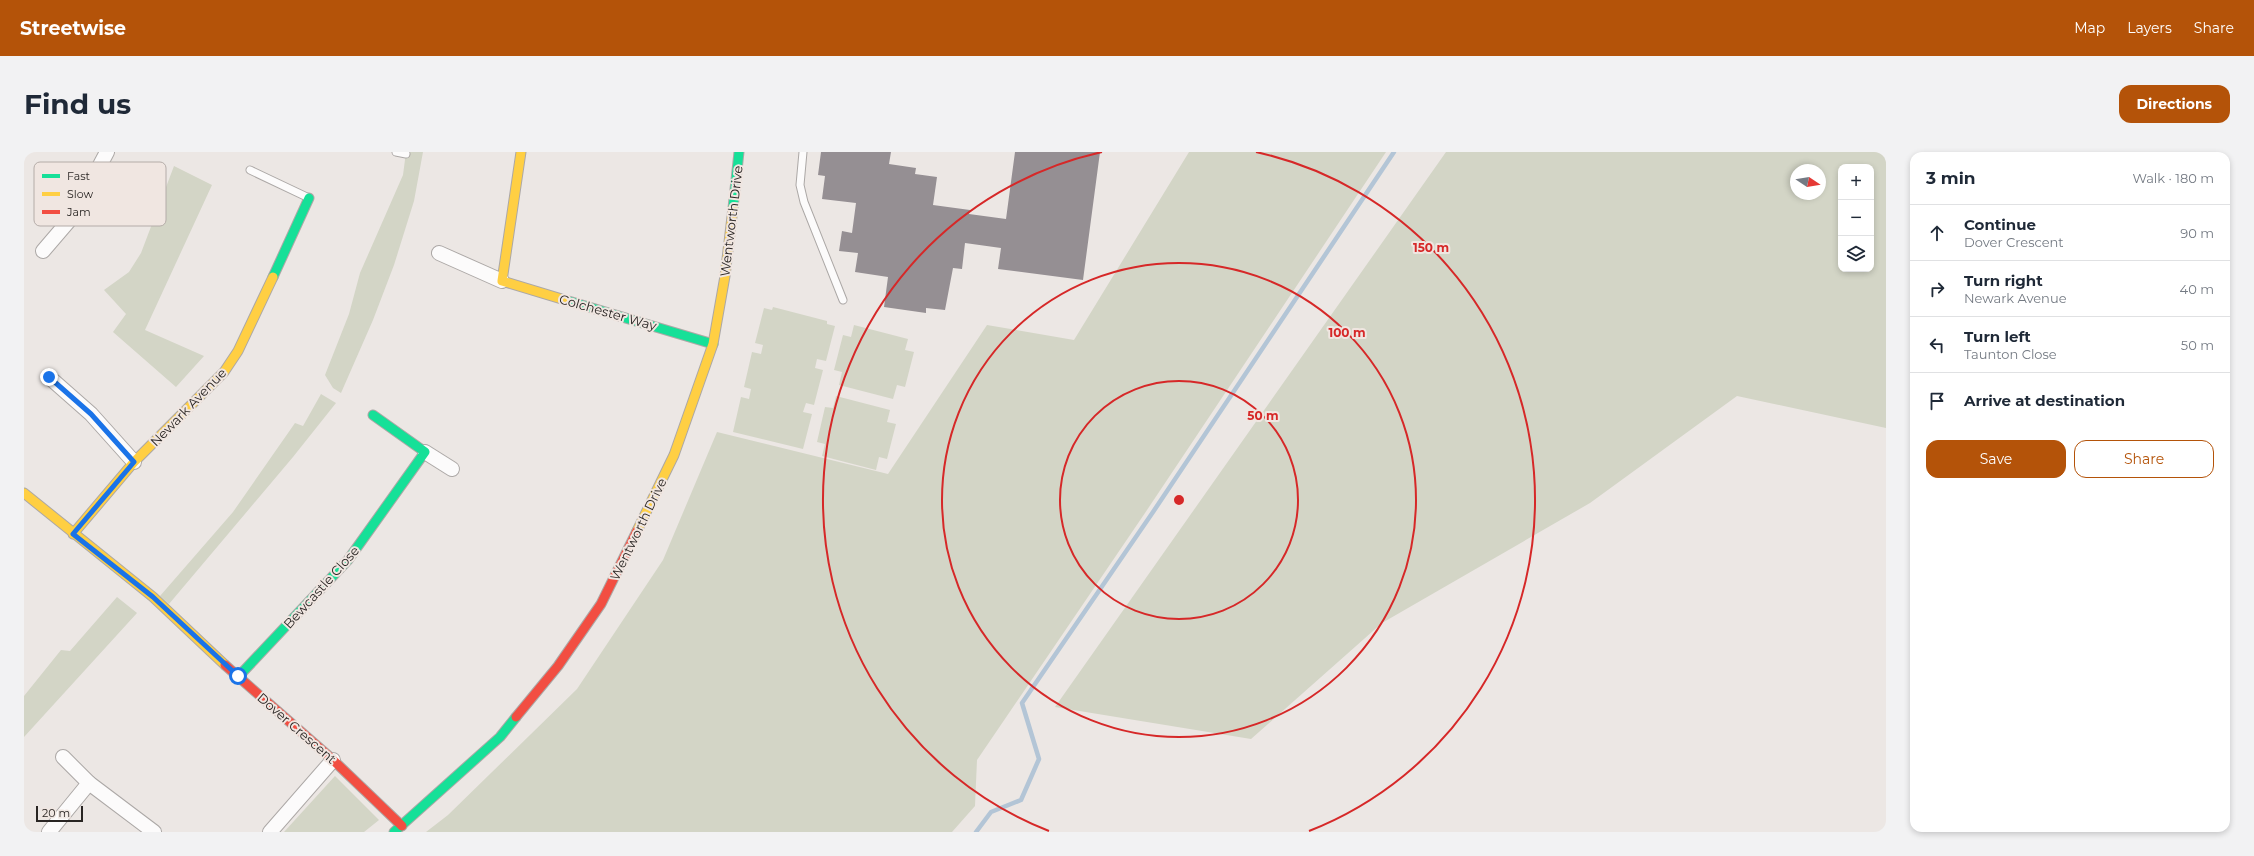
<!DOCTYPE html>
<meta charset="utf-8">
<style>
:root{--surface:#fff;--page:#f2f2f3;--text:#1f2937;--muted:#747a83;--line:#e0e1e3;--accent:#b45309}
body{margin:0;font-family:Montserrat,sans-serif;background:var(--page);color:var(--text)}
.controls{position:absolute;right:12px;top:12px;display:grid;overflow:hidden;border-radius:8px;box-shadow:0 2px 6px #0003}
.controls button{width:36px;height:36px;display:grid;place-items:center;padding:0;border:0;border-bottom:1px solid var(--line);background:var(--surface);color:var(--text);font:20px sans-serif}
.compass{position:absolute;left:1766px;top:12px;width:36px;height:36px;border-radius:50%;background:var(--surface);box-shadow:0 2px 6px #0003;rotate:102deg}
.scale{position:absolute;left:12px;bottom:10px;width:47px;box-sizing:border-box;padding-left:4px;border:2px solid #292523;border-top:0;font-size:11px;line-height:14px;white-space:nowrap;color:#292523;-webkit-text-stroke:3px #f0e6e1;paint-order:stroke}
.stop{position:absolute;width:12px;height:12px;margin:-9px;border:3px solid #1a73e8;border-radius:50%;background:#fff}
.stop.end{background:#1a73e8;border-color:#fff;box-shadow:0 1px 4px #0008}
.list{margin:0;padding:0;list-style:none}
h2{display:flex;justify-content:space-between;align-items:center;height:52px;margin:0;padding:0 16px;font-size:17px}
h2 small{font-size:13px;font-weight:400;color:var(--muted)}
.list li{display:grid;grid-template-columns:26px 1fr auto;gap:12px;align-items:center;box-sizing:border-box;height:56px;padding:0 16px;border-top:1px solid var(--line)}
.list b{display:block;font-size:15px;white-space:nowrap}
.list p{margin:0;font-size:13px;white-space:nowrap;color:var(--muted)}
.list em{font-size:13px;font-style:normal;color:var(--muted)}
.actions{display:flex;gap:8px;padding:12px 16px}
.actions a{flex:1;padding:9px 0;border:1px solid var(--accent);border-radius:12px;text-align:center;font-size:14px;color:var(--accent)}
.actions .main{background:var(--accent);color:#fff}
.icon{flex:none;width:22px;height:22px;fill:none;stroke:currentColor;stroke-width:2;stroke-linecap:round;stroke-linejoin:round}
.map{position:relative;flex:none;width:1862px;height:680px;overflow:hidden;border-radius:12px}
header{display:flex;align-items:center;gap:24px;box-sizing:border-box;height:56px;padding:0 20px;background:var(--accent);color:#fff}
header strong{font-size:19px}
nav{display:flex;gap:22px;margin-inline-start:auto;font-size:14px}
.intro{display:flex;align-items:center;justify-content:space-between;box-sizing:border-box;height:96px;padding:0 24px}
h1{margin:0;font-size:28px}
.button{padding:10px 18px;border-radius:12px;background:var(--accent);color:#fff;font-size:14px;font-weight:700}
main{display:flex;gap:24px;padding:0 24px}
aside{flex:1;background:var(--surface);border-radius:12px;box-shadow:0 2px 6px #0003}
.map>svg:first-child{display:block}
</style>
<header>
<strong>Streetwise</strong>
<nav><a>Map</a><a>Layers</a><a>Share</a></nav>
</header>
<div class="intro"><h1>Find us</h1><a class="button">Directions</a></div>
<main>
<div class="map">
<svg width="1862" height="680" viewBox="0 0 1862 680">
<rect width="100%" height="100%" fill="#ece7e4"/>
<g fill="#d3d5c6" fill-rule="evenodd">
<path d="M382 0H399L390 49 370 113 349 168 317 241 309 236 301 223 325 162 336 121 379 23Z"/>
<path d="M1165 0H1362L1121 361 953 608 951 654 928 680H402L424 663 553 537 639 408 693 280 864 322 963 173 1050 188Z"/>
<path d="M1422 0H1862V276L1713 244 1566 351 1358 471 1227 587 1031 555ZM1817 15H1847V117H1817ZM1772 18H1796V42H1772Z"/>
<path d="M150 14 188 33 121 178 180 204 152 235 89 180 102 162 80 138 105 120 117 101Z"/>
<path d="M749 155 803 169V172L811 174 802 209 793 207 791 216 799 218 790 253 782 251 779 260 788 262 779 297 709 280 717 245 725 247 727 237 720 235 728 200 737 202 739 193 731 191 740 156 748 158Z"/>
<path d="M830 173 884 187 881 198 890 200 881 235 873 233 869 247 815 233 818 220 810 218 819 183 827 185Z"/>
<path d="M297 242 312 251 269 305 145 452 136 444 209 360 271 271 279 274Z"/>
<path d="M812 244 866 258 863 270 872 272 863 307 855 305 852 318 798 304 801 292 793 290 801 255 809 256Z"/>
<path d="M93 445 113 461 0 585V544L37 498 46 499Z"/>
<path d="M311 624 355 668 340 680H260Z"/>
</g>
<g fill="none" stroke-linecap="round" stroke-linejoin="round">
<path stroke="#b3c5d6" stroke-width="4.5" d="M952 680 967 660 997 648 1015 607 998 551 1129 360 1370 0"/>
</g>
<path fill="#958f93" d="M797 0H867L865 12 892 16 891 22 913 25 909 53 946 58 945 62 982 67 991 0H1076L1059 128 974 117 977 96 941 91 938 117 929 116 921 158 902 156V161L860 155 864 125 831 120 834 101 815 99 818 79 828 81 832 51 798 47 801 24 794 23Z"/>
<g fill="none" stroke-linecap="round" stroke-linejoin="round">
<g stroke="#aca8a6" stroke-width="9">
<g id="lane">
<path d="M372 0 382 2"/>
<path d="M779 0 776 33 780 50 819 148"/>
<path d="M226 18 285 46"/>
</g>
</g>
<g stroke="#aca8a6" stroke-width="16">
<g id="street">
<path d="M19 99 49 64 83 0"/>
<path d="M415 101 478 129"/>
<path d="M25 225 67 262 110 310"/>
<path d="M401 300 428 317"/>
<path d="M39 605 65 631"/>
<path d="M25 680 65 631 130 680"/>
<path d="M246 680 309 608"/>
</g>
</g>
<g stroke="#aca8a6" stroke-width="11">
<g id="fast">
<path d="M709 56 715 0"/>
<path d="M249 125 285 46"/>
<path d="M541 148 689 192"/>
<path d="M214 525 324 408 401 300 349 263"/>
<path d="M370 680 476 585 492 565"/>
</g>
</g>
<g stroke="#aca8a6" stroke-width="11">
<g id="slow">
<path d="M497 0 478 129 541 148"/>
<path d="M0 341 129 445 201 513"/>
<path d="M613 379 650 303 689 192 701 124 709 56"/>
<path d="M49 382 110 310 200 220 214 199 249 125"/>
</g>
</g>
<g stroke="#aca8a6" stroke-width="11">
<g id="jam">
<path d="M201 513 309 608 378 674"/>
<path d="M492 565 534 514 577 452 613 379"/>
</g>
</g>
<use href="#lane" stroke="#fcfbfb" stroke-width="7"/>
<use href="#street" stroke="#fcfbfb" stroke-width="14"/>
<use href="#fast" stroke="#16e098" stroke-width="9"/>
<use href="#slow" stroke="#ffcf43" stroke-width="9"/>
<use href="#jam" stroke="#f24e42" stroke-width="9"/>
</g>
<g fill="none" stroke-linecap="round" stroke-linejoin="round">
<path stroke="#1a73e8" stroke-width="5" d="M25 225 67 262 110 310 49 382 129 445 214 524"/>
</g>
<g fill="none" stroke="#d62828" stroke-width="2">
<circle cx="1155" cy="348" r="119"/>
<circle cx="1155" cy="348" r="237"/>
<path d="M1025 679A356 356 0 0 1 1078 0M1232 0A356 356 0 0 1 1285 679"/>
</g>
<g text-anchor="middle" stroke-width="4" stroke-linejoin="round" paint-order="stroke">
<g font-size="13" fill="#292523" stroke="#f0e6e1">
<text transform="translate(707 69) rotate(-83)" y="5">Wentworth Drive</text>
<text transform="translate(584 160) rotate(16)" y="5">Colchester Way</text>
<text transform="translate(164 255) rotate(-46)" y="5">Newark Avenue</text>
<text transform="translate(614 377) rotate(-64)" y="5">Wentworth Drive</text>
<text transform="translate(297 435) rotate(-48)" y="5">Bewcastle Close</text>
<text transform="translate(273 576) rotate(41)" y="5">Dover Crescent</text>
</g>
</g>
<rect x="10" y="10" width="132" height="64" rx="6" fill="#f0e6e1" stroke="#b4aca8" stroke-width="1"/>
<rect x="18" y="22" width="18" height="4" fill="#16e098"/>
<rect x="18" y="40" width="18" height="4" fill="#ffcf43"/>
<rect x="18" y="58" width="18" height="4" fill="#f24e42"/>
<g font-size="11" fill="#292523">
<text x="43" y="28">Fast</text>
<text x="43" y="46">Slow</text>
<text x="43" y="64">Jam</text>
</g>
<circle cx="1155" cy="348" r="6" fill="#d62828" stroke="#f0e6e1" stroke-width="2"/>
<g font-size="12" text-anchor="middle" font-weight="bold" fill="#d62828" stroke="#f0e6e1" stroke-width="4" stroke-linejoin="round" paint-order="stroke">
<text x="1407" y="100">150 m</text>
<text x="1323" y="185">100 m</text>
<text x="1239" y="268">50 m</text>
</g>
</svg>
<div class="controls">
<button>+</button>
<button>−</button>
<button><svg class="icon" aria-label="layers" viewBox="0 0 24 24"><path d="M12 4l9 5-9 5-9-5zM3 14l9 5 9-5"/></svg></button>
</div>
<svg class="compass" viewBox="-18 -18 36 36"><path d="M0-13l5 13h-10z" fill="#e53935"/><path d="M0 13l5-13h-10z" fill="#747a83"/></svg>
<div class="scale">20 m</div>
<div class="stop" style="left:214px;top:524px"></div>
<div class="stop end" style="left:25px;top:225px"></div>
</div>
<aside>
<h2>3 min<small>Walk · 180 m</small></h2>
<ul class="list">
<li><svg class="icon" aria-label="ahead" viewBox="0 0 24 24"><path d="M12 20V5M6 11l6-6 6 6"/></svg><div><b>Continue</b><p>Dover Crescent</p></div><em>90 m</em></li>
<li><svg class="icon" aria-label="right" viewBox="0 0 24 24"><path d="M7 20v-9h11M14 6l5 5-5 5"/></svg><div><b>Turn right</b><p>Newark Avenue</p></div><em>40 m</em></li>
<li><svg class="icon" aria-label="left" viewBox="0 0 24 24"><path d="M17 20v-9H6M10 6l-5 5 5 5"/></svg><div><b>Turn left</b><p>Taunton Close</p></div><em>50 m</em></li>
<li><svg class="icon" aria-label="arrive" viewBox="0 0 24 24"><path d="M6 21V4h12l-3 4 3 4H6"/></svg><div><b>Arrive at destination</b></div></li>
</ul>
<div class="actions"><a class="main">Save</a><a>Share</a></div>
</aside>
</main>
